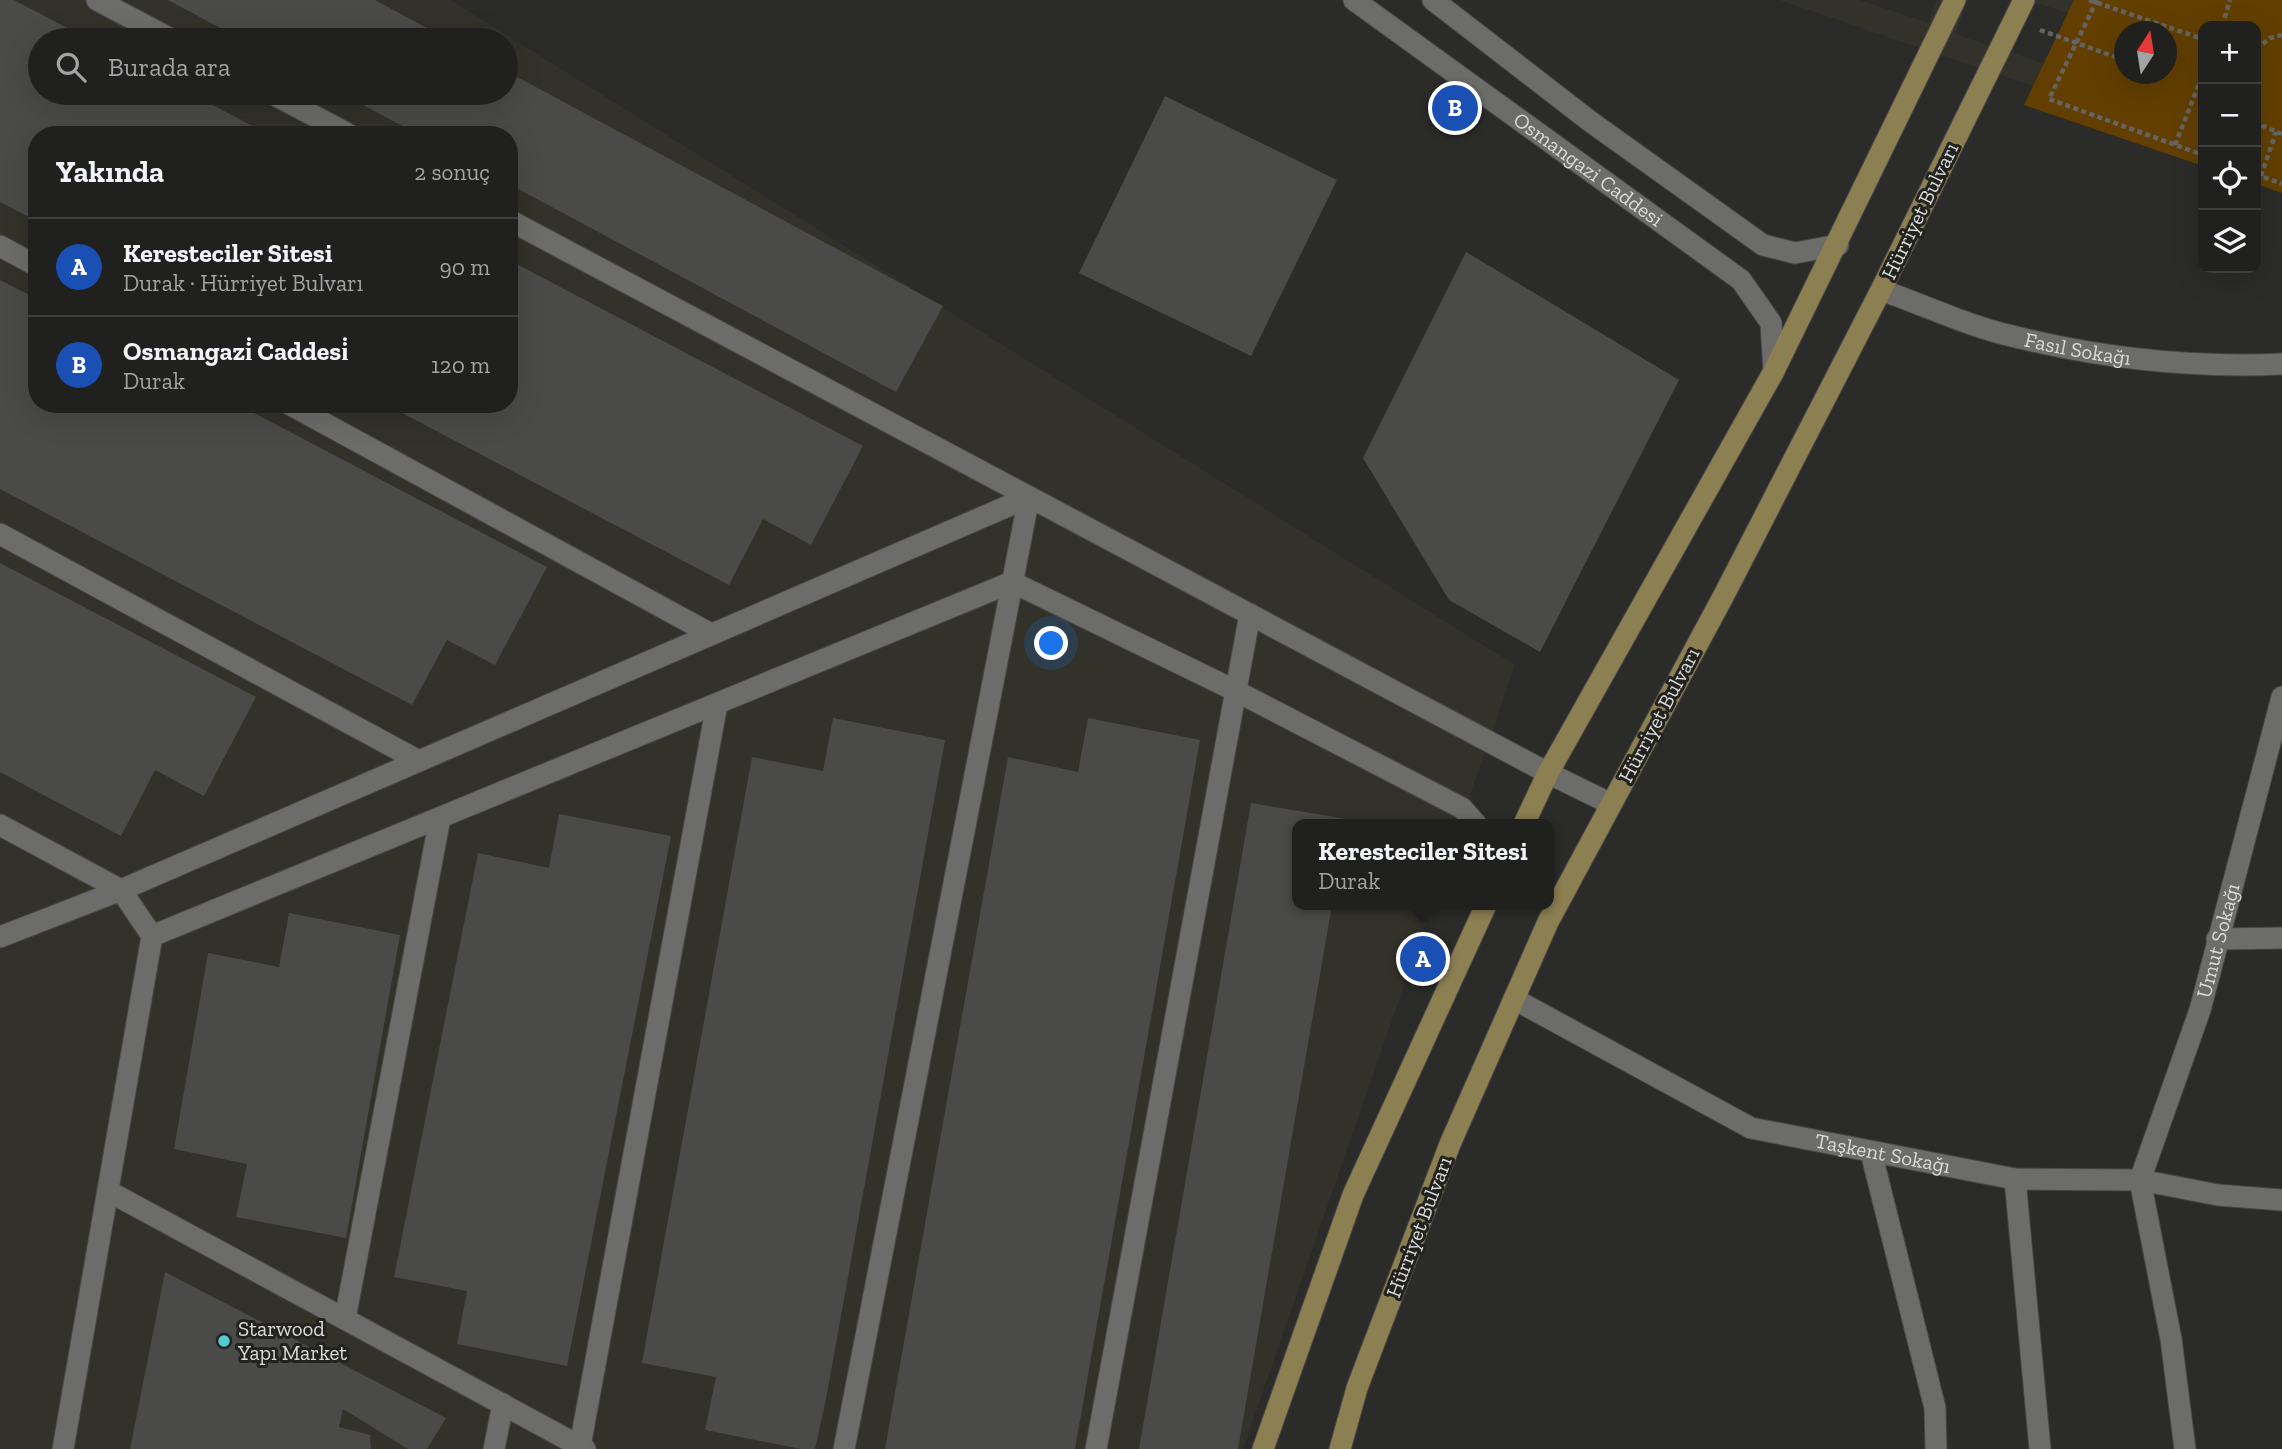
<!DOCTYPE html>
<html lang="tr">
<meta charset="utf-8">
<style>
:root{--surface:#20201f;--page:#2d2d2c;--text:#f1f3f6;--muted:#a2a3a4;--line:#3d3e3d;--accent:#8c9099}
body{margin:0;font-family:"Zilla Slab",serif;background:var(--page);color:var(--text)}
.controls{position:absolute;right:21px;top:21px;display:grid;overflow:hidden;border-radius:14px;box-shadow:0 7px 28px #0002}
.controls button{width:63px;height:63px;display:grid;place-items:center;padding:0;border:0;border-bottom:2px solid var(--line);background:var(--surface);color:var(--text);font:35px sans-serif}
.compass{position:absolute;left:2114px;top:21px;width:63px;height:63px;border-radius:50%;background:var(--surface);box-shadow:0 7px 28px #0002;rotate:12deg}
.you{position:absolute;left:1052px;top:644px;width:24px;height:24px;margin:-18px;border:5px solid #fff;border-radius:50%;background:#1a73e8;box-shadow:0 0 0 10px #1a73e833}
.badge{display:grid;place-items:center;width:46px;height:46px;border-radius:50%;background:var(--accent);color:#fff;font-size:23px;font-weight:700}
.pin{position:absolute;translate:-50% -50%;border:4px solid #fff;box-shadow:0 2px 7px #0006}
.popup{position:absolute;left:1292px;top:819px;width:262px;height:91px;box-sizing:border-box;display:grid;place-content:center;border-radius:14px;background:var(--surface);filter:drop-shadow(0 2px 5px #0005);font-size:23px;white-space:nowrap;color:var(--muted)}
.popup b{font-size:26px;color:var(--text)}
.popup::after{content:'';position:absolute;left:50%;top:100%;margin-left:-14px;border:14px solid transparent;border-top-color:var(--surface)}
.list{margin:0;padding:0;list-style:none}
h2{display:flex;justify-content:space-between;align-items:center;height:91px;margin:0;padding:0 28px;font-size:30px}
h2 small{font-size:23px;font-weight:400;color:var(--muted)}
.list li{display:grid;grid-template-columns:46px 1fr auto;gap:21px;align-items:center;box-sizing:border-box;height:98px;padding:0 28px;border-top:2px solid var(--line)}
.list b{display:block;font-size:26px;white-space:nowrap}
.list p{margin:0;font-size:23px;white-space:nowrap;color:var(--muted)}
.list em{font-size:23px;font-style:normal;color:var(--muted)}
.icon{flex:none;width:38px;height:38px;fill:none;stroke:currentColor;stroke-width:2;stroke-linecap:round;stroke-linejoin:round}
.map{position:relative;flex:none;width:2282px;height:1449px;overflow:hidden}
.search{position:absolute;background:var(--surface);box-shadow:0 7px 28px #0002;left:28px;top:28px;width:490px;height:77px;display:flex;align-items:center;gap:18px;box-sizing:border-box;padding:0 24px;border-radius:38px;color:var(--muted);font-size:26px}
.panel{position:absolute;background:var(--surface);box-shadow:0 7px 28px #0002;left:28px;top:126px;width:490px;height:287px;border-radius:28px}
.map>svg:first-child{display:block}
</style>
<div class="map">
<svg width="2282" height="1449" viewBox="0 0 2282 1449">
<rect width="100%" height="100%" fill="#2b2b29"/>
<g fill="#32322a" fill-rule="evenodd">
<path d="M0 0H451L1515 665 1460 824H1297V905H1432L1243 1449H0ZM40 40H506V93H40ZM37 135H509V404H37Z"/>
<path d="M1779 0H1859L1928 23 1937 0H1968L1955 34 2076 74 2096 23 2028 0H2140L2166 32H2124L2110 84 2203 144Z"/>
</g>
<path fill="#623f01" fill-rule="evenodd" d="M2074 0H2282V193L2256 184V26H2203V166L2024 105ZM2124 32H2166V74H2124Z"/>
<g fill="#4a4b48">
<path d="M0 0H14L90 40H40V93H190L270 135H37V221L0 202Z"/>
<path d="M168 0H375L449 40H243Z"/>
<path d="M506 71 943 306 896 392 509 184V135H419L341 93H506Z"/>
<path d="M1165 96 1337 180 1251 356 1079 273Z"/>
<path d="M1466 252 1679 380 1540 652 1449 600 1363 458Z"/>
<path d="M509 260 863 446 811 545 763 519 729 585 385 404H509Z"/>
<path d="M0 280 37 299V404H237L547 567 495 665 447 640 412 705 0 489Z"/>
<path d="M0 563 256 697 204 796 155 770 121 836 0 772Z"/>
<path d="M833 718 945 740 826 1399 815 1449H801L705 1430 716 1377 642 1363 752 757 823 771Z"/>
<path d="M1088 718 1200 740 1075 1449H885L1008 757 1078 772Z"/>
<path d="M1251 803 1347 819 1346 824H1297V905H1332L1238 1449H1139Z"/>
<path d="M559 814 671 836 567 1366 457 1344 467 1291 394 1277 478 853 549 868Z"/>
<path d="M289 913 400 935 346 1238 236 1217 247 1164 174 1149 208 953 279 967Z"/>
<path d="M165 1272 446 1418 427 1449H408L343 1409 339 1427 370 1435 371 1449H130Z"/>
</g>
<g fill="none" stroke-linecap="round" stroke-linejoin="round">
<g stroke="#474746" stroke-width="23">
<g id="lane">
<path d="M97 0 173 40"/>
<path d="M271 93 350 135"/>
<path d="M509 220 1548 773 1611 804"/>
<path d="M0 246 37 266"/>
<path d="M289 404 711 634"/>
<path d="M0 534 419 761"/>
<path d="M0 825 121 890 152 936 63 1449"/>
<path d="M152 936 1012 582 1236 691 1462 808 1476 824"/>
<path d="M0 937 121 890 1029 497"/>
<path d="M1871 1152 1935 1408 1936 1449"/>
<path d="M108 1191 585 1449"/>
<path d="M345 1319 440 818"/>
<path d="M580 1446 717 704"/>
<path d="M494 1449 503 1404"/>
<path d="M844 1449 1029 497"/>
<path d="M1096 1449 1250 614"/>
</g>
</g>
<g stroke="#474746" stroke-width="23">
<g id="street">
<path id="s1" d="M1881 290C1924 305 1968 326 2012 336 2100 358 2192 368 2282 364"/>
<path d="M2217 939 2282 938"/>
<path id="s2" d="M1514 999 1751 1128 2015 1179 2140 1180 2218 1195 2282 1200"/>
<path d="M2015 1179 2040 1449"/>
<path id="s3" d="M2185 1449 2171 1339 2140 1180 2200 1010 2282 697"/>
</g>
</g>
<g stroke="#474746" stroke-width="23">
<g id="secondary">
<path id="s4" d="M1354 0 1741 280 1771 323 1774 371"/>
<path d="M1433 0 1591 122 1763 245 1795 253 1838 245"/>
</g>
</g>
<g stroke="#474746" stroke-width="23">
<g id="primary">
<path d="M1524 824 1548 773 1774 371 1955 0"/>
<path d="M1263 1449 1353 1195 1486 905"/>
<path d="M1340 1449 1357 1388 1450 1144 1548 922 1724 595 1881 290 2024 0"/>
</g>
</g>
<g stroke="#646462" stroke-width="4.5" stroke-dasharray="5 3.5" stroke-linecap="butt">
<path d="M2089 0 2203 39"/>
<path d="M2097 0 2049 99 2203 155"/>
<path d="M2222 26 2230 0"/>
<path d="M2040 30 2124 60"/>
<path d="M2256 49 2270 38 2282 35"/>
<path d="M2162 74H2164"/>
<path d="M2256 119 2263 126 2282 134"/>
<path d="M2175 145 2203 74"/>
<path d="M2256 174 2282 184"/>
<path d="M2261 176 2276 132"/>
</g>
<use href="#lane" stroke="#6c6d6a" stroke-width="21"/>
<use href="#street" stroke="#6c6d6a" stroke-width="21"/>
<use href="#secondary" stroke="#6c6d6a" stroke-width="21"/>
<use href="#primary" stroke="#8c7f51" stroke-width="21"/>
</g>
<circle fill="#51ccd4" stroke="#22221f" stroke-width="2.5" cx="224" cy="1341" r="7"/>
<g text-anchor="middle" stroke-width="6" stroke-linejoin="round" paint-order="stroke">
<g font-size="21" fill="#dadad9" stroke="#22221f">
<text dy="7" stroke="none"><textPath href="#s4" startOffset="289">Osmangazi Caddesi</textPath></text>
<text transform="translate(1920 211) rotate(-64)" y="7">Hürriyet Bulvarı</text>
<text dy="7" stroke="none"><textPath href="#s1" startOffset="206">Fasıl Sokağı</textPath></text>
<text transform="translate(1659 715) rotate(-62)" y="7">Hürriyet Bulvarı</text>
<text dy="7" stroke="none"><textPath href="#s3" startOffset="525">Umut Sokağı</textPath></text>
<text dy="7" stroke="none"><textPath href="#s2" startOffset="404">Taşkent Sokağı</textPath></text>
<text transform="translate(1419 1227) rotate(-69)" y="7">Hürriyet Bulvarı</text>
</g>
<g font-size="21" fill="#dadad9" stroke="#22221f" text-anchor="start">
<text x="238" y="1336">Starwood<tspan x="238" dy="24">Yapı Market</tspan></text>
</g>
</g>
</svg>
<div class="controls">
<button>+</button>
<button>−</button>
<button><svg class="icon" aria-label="locate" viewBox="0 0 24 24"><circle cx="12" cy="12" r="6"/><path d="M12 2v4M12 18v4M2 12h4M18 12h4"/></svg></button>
<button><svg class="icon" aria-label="layers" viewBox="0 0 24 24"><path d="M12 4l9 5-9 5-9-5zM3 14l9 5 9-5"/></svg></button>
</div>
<svg class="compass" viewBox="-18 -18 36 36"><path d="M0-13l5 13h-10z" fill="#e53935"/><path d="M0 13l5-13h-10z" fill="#a2a3a4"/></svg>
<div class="you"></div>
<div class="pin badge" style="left:1423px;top:959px;background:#1a4fb4">A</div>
<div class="popup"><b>Keresteciler Sitesi</b>Durak</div>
<div class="pin badge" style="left:1455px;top:108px;background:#1a4fb4">B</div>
<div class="search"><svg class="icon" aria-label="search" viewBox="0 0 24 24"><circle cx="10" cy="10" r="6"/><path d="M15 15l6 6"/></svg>Burada ara</div>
<section class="panel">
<h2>Yakında<small>2 sonuç</small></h2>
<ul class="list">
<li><span class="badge" style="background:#1a4fb4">A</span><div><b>Keresteciler Sitesi</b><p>Durak · Hürriyet Bulvarı</p></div><em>90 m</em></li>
<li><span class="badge" style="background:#1a4fb4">B</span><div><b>Osmangazi̇ Caddesi̇</b><p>Durak</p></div><em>120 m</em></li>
</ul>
</section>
</div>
